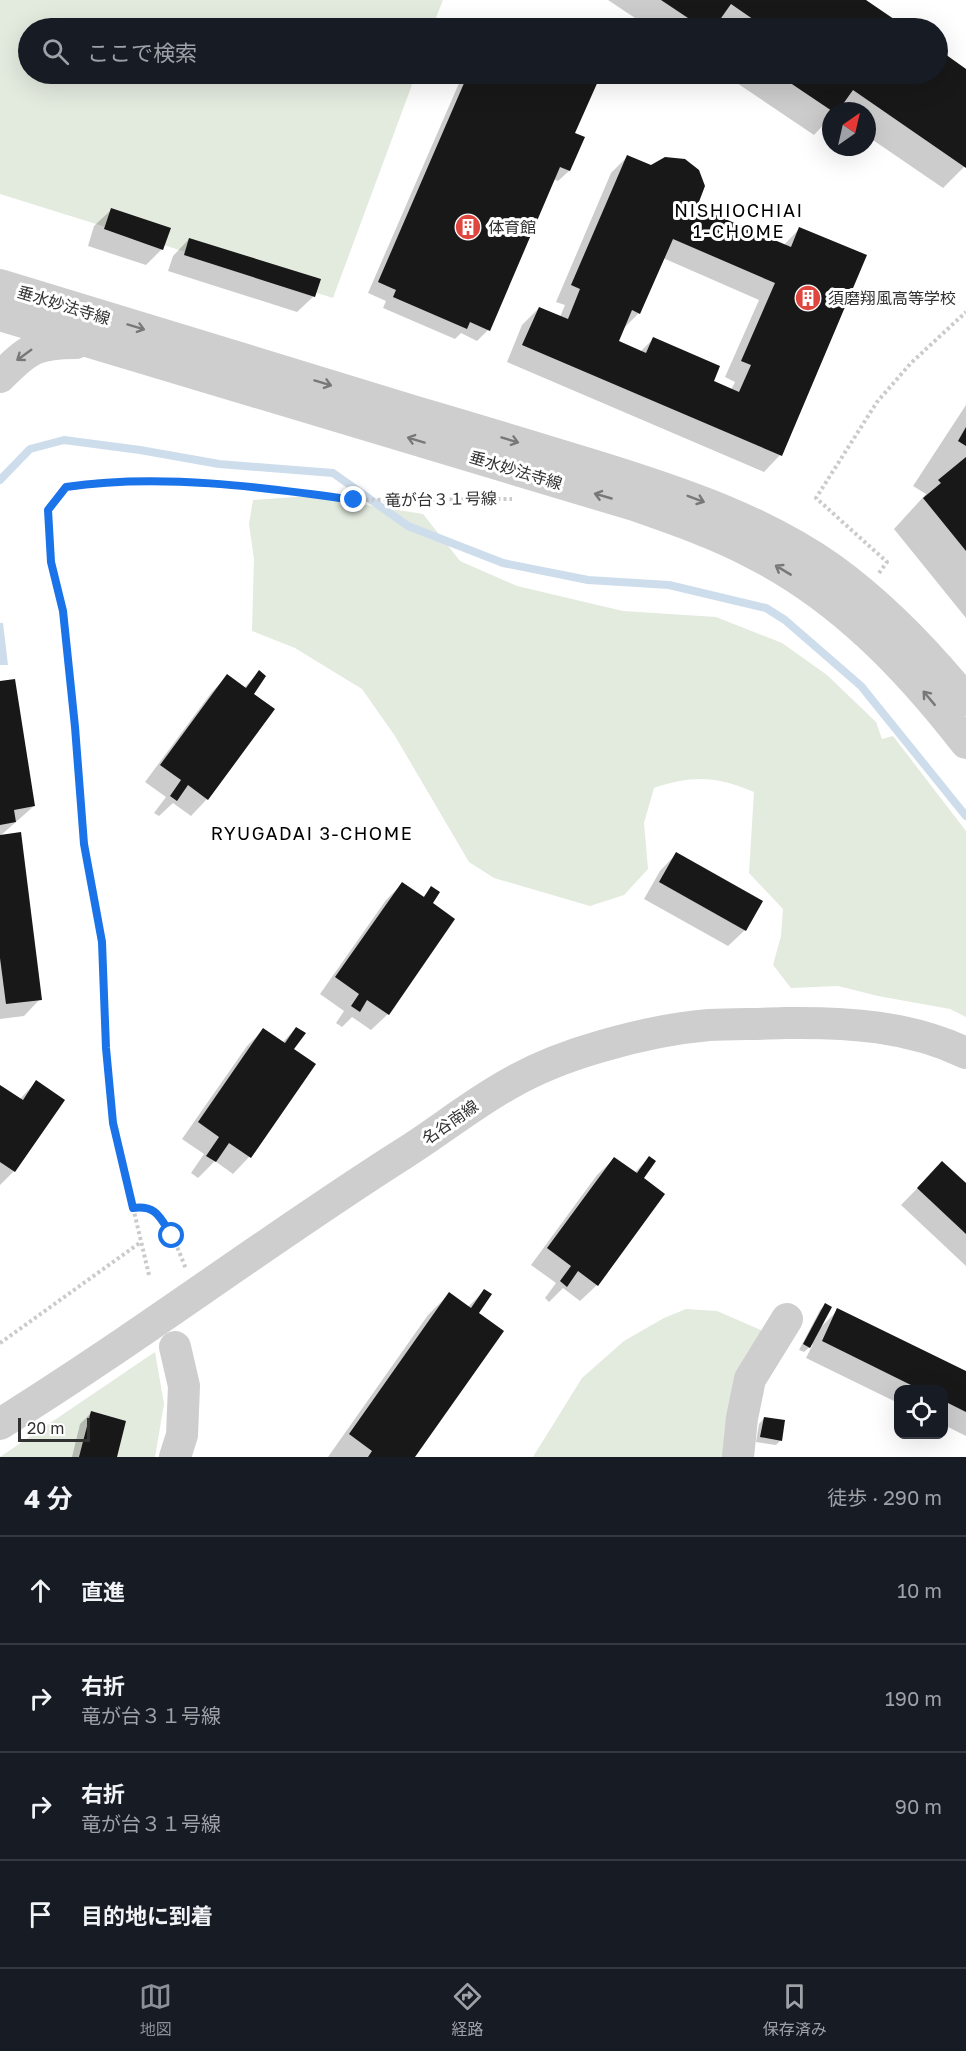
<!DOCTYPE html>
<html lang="ja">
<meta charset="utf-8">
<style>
:root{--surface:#171b24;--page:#20242c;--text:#f1f3f6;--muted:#9ea1a6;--line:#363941;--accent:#8c9099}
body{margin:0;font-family:"Golos Text","Noto Sans JP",sans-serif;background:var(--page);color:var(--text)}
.controls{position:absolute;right:18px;bottom:18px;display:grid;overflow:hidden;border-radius:12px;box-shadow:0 6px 24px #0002}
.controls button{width:54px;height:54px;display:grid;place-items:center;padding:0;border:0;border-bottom:2px solid var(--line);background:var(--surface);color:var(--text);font:30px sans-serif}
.compass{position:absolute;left:822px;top:102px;width:54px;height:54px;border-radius:50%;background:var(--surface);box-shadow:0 6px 24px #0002;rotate:34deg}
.scale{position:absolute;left:18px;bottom:15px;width:72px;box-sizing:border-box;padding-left:6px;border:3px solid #313131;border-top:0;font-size:16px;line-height:21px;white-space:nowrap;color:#313131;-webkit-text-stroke:4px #fff;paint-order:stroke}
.stop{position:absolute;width:18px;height:18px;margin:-14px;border:4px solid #1a73e8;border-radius:50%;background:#fff}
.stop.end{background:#1a73e8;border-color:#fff;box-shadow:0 2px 6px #0008}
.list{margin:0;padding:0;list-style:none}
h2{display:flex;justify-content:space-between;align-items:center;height:78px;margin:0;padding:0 24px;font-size:26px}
h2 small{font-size:20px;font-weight:400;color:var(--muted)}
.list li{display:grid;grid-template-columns:39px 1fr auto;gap:18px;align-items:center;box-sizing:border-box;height:108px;padding:0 24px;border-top:2px solid var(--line)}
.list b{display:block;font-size:22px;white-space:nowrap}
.list p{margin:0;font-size:20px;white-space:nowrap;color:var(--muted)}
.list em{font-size:20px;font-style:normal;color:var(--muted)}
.icon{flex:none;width:33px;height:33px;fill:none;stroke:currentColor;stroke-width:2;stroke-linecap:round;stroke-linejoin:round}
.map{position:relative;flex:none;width:966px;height:1457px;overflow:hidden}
.search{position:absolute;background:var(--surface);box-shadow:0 6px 24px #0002;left:18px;right:18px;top:18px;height:66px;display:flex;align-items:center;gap:15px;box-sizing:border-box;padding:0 21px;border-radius:33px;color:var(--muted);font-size:22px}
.sheet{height:510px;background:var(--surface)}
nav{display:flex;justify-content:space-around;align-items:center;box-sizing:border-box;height:84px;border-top:2px solid var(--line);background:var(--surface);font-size:16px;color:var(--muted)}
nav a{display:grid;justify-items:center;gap:3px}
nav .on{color:var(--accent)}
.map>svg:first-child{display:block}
</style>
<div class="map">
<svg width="966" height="1457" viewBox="0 0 966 1457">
<rect width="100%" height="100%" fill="#fff"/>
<g fill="#e3eade">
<path d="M0 0H443L432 28H28V74H416L333 298 0 194Z"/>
<path d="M310 496 423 514 460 561 517 586 623 611 716 617 782 643 827 675 876 722 882 739 893 736 966 831V1017L950 1009 878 996 838 986 791 988 773 965 781 936 783 909 749 873 754 792C716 776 693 775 654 788L644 823 648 869 624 895 590 906 494 878 469 862 395 736 362 689 295 648 252 631 254 559 249 524 253 500Z"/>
<path d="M686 1309 717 1311 763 1331 731 1457H533L582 1378 624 1341 664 1318Z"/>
<path d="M155 1352 164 1404 155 1457H0Z"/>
</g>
<path fill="#ceddec" d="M0 623H3L8 665H0Z"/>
<g fill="#0003" fill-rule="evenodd">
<path d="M608 0H863L905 28H650Z"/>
<path d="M938 51 966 70V165L943 188 867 136V111H831V117L814 135 731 79 735 74H938Z"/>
<path d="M463 74H582L597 80 573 133 583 138 569 171 558 181 553 179 488 330 477 341 461 333 455 339 383 308 386 301 368 293Z"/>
<path d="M627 157 695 208 783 246 800 228 780 455 764 472 507 362 522 325 539 308 560 317 565 305 556 302 611 173ZM663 258 759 300 725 377 735 382 731 390 712 382 653 339 640 352 617 342 622 330 639 313Z"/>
<path d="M111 210 162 249 146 265 88 246 94 226Z"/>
<path d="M189 239 314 296 297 312 168 271 173 256Z"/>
<path d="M966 405V618L894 529 926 494 913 486Z"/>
<path d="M259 672 207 799 191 816 173 803 159 816 154 813 166 797 145 782 211 693 227 676 244 688Z"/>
<path d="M0 682 34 806 0 836 40 999 24 1016 0 1019Z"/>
<path d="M676 854 745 930 728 946 644 899 660 871Z"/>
<path d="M402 884 422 898 432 888 388 1014 371 1030 352 1017 342 1027 336 1023 344 1011 320 994 386 900Z"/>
<path d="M296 1028 292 1050 314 1065 249 1157 233 1174 215 1161 198 1178 191 1173 204 1154 182 1139 247 1046 263 1030 282 1043Z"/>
<path d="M36 1082 14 1171 0 1185V1087L19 1100Z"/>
<path d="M649 1158 597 1285 580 1301 563 1288 549 1302 545 1298 556 1283 531 1265 597 1175 614 1159 634 1173Z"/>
<path d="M942 1163 966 1185V1266L901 1205Z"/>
<path d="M484 1291 477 1313 414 1457H328L428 1315 449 1294 468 1307Z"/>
<path d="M825 1305 820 1328 838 1310 966 1372V1436L944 1425V1390H898V1403L806 1358 813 1344 804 1352 799 1350 820 1310Z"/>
<path d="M91 1413 115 1457H72L80 1424Z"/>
<path d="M764 1418 781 1440 776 1445 756 1442 759 1424Z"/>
</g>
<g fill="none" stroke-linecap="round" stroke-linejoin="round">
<path stroke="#ceddec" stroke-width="8" d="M0 480 30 449 64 440 140 450 219 464 333 473 408 526 503 563 588 580 669 585 766 608 785 620 861 686 966 816"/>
</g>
<g fill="#181818" fill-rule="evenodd">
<path d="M661 0H866L907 28H766L731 4 714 28H703Z"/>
<path d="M938 49 966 69V168L853 90 838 111H832L777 74H938Z"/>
<path d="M468 74H586L599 79 575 133 585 137 570 171 560 167 490 331 470 322 467 329 393 297 396 290 378 282Z"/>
<path d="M627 155 651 165 665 157 685 159 699 170 705 186 697 207 791 247 799 227 867 255 782 456 522 345 539 307 568 319 580 289 571 285ZM673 239 775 283 741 361 751 365 739 392 714 381 720 366 653 337 646 353 619 341 632 310 640 314Z"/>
<path d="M111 208 171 228 163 250 104 229Z"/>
<path d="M189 238 321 279 315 297 184 255Z"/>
<path d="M966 427V446L958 441Z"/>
<path d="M966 457V551L923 498 941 483 938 480Z"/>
<path d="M259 670 266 676 254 694 275 709 208 800 188 785 177 801 170 796 181 780 160 765 227 674 246 688Z"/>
<path d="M15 679 35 806 14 810 16 822 0 825V681Z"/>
<path d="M21 832 42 1000 6 1004 0 958V835Z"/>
<path d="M676 852 763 901 746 931 659 882Z"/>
<path d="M402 882 424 897 431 886 440 892 433 903 455 919 389 1015 367 1000 360 1012 351 1006 359 994 335 977Z"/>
<path d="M296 1027 306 1033 294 1049 316 1064 251 1158 229 1143 216 1162 206 1156 219 1137 198 1122 263 1028 285 1043Z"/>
<path d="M36 1080 65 1100 15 1172 0 1162V1085L23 1100Z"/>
<path d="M649 1156 656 1161 644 1178 665 1194 598 1286 578 1271 567 1287 560 1281 571 1266 547 1248 614 1157 637 1173Z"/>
<path d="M942 1161 966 1183V1234L917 1188Z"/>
<path d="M484 1289 492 1294 479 1313 504 1331 415 1457H368L372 1451 349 1434 449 1292 471 1308Z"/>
<path d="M825 1303 832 1307 810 1348 803 1344Z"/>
<path d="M837 1308 966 1371V1412L944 1401V1390H921L822 1341Z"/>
<path d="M91 1411 126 1421 117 1457H79Z"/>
<path d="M764 1417 785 1420 782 1441 760 1437Z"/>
</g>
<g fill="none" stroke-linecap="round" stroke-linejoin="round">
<g stroke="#cbcbcb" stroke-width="4" stroke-dasharray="3 3" stroke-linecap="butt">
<path d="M879 573 887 562 816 498 877 402 911 363 966 312"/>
<path d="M133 1208C138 1207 143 1206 147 1207 166 1213 179 1252 186 1269"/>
<path d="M149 1275 113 1123 106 1048 102 942 84 845 75 727 63 611 51 562 48 510 66 487 101 481H141L274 489 354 500 512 499"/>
<path d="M0 1343 141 1242"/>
</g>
<g stroke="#cecece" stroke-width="32">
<path d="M0 285C139 327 278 370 416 412 478 430 540 449 602 468 682 493 762 520 832 569 883 606 926 651 966 700"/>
<path d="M0 315 634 505C674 519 715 533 753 553 840 597 907 667 966 743"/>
<path d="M0 377C29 349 35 343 76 343"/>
<path d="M0 1424C137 1339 266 1241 403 1154 438 1132 470 1106 507 1085 536 1068 570 1055 602 1046 636 1036 674 1028 709 1025 735 1024 760 1024 785 1023 848 1022 909 1026 966 1053"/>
<path d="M175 1457 182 1435 184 1386 175 1347"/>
<path d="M738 1457 742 1418 750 1379 787 1319"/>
</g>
</g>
<defs><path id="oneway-shaft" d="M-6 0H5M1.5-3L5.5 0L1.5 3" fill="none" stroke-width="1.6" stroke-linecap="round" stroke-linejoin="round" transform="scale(1.5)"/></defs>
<g stroke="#787878">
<use href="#oneway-shaft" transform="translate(136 327) rotate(17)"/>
<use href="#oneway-shaft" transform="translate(24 355) rotate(144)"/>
<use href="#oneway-shaft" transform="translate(323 383) rotate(17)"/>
<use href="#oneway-shaft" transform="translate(416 440) rotate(-163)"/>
<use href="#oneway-shaft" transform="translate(510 440) rotate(17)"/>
<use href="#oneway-shaft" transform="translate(603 496) rotate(-164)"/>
<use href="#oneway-shaft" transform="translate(696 499) rotate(21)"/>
<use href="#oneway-shaft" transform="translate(783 570) rotate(-149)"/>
<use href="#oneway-shaft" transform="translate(929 698) rotate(-130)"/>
</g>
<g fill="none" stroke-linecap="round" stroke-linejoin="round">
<path stroke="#1a73e8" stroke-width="8" d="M172 1236C160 1218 157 1205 133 1208L113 1123 106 1048 102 942 84 844 75 727 63 611 51 562 48 510 66 487C159 473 262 487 354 500"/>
</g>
<defs>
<g id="building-disc" transform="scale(1.35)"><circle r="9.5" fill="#de463e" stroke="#fff"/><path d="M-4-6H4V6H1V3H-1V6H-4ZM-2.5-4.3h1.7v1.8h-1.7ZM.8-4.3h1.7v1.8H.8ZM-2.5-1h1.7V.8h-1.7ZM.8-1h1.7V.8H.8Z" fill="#fff"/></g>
</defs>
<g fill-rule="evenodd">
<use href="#building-disc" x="468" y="227"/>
<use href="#building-disc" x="808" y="298"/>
</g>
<g text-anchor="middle" stroke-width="6" stroke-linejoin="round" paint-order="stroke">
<g font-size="16" fill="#313131" stroke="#fff" text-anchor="start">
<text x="488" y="233">体育館</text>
<text x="828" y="304">須磨翔風高等学校</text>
</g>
<g font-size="16" fill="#313131" stroke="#fff">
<text transform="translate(64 305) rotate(17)" y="6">垂水妙法寺線</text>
<text transform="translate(516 470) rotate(17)" y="6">垂水妙法寺線</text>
<text transform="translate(441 499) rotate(-1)" y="6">竜が台３１号線</text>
<text transform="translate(450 1122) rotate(-35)" y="6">名谷南線</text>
</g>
<g font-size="18" letter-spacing="1.5" fill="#000" stroke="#fff">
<text x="739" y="217">NISHIOCHIAI<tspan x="739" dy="21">1-CHOME</tspan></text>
<text x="312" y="840">RYUGADAI 3-CHOME</text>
</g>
</g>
</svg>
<div class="controls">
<button><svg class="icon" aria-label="locate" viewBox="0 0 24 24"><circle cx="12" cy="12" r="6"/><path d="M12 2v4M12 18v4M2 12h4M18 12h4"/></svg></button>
</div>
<svg class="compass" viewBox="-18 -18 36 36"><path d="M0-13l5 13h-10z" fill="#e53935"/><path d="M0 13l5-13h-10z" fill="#9ea1a6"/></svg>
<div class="scale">20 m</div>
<div class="stop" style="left:172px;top:1236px"></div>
<div class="stop end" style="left:354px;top:500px"></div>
<div class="search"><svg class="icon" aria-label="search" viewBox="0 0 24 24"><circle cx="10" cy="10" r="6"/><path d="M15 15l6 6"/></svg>ここで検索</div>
</div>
<section class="sheet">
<h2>4 分<small>徒歩 · 290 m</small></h2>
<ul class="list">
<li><svg class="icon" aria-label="ahead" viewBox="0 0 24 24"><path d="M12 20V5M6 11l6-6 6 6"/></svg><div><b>直進</b></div><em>10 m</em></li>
<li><svg class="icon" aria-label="right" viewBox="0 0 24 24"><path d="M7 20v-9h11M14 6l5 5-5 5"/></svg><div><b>右折</b><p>竜が台３１号線</p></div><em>190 m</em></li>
<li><svg class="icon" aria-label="right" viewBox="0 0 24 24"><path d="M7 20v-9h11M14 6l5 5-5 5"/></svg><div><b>右折</b><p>竜が台３１号線</p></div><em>90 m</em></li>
<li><svg class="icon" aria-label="arrive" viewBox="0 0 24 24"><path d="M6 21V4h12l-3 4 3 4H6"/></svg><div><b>目的地に到着</b></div></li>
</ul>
</section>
<nav>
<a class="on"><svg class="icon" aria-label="map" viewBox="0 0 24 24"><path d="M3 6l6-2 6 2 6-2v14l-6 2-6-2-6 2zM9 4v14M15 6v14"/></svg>地図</a>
<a><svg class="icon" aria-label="directions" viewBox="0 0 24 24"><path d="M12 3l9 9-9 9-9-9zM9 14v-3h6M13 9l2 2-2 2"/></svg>経路</a>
<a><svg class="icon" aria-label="saved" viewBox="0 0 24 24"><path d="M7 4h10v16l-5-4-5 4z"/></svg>保存済み</a>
</nav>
